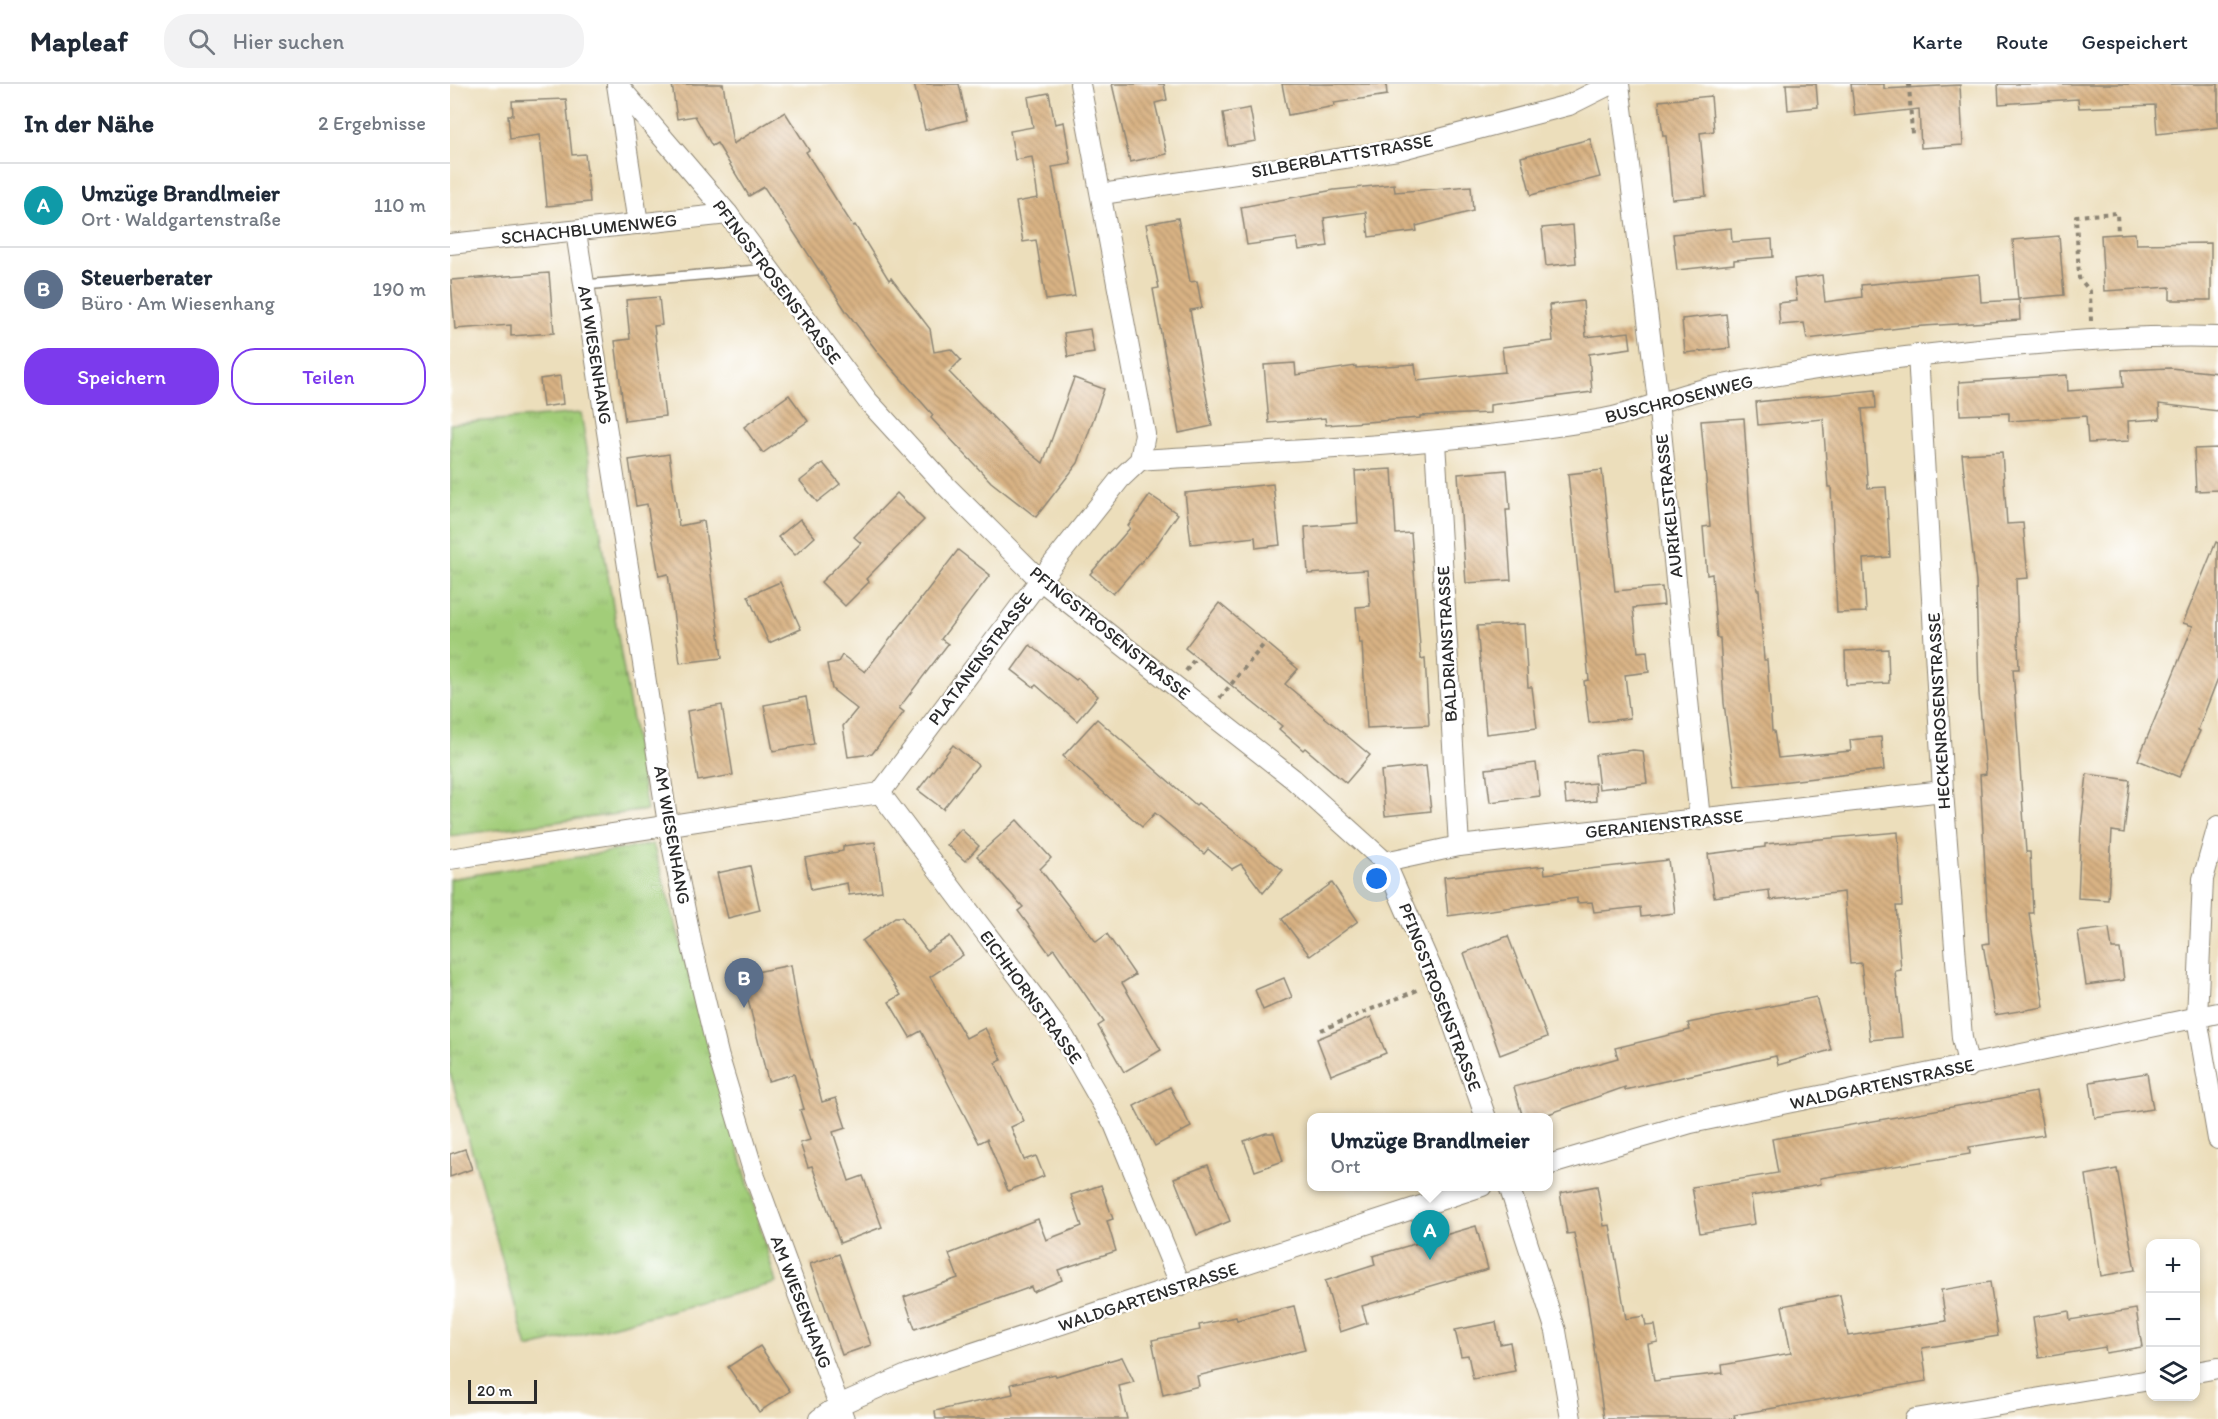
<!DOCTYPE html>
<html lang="de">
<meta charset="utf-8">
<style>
:root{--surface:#fff;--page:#f2f2f3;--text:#1f2937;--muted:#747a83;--line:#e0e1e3;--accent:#7c3aed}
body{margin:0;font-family:Itim,sans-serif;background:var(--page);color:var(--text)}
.controls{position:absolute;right:18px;bottom:18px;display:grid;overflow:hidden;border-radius:12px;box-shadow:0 3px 9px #0003}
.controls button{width:54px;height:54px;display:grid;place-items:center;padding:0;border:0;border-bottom:2px solid var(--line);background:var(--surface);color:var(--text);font:30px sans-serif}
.scale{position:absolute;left:18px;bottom:15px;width:69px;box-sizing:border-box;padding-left:6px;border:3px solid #2b2b2b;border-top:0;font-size:16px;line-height:21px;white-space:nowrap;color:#2b2b2b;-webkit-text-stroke:4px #fff;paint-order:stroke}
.you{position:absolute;left:927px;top:795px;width:21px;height:21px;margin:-15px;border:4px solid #fff;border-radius:50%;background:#1a73e8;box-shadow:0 0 0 9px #1a73e833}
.badge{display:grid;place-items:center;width:39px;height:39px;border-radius:50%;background:var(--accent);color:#fff;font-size:20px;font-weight:700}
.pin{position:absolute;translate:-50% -50px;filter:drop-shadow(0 2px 3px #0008)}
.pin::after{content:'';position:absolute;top:32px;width:21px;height:18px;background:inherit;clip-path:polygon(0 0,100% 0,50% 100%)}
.popup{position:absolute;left:857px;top:1029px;width:246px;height:78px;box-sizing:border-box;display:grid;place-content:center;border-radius:12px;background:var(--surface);filter:drop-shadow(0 2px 4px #0005);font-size:20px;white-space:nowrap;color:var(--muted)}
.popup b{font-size:22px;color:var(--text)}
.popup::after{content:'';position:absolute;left:50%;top:100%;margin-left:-12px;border:12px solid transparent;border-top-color:var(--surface)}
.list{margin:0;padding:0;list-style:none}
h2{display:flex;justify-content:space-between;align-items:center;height:78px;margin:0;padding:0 24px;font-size:26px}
h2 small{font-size:20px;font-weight:400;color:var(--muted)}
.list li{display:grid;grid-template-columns:39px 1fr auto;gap:18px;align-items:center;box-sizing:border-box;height:84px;padding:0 24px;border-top:2px solid var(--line)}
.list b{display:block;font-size:22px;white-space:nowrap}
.list p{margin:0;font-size:20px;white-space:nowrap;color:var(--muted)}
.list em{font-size:20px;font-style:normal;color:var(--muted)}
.actions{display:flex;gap:12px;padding:18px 24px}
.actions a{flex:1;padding:14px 0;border:2px solid var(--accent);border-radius:24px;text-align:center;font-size:21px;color:var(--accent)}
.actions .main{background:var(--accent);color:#fff}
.icon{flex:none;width:33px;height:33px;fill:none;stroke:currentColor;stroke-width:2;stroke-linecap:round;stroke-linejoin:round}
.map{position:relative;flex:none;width:1768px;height:1335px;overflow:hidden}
header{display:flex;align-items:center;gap:36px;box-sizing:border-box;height:84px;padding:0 30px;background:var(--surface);border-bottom:2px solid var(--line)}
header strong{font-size:28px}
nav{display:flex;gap:33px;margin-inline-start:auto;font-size:21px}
.search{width:420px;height:54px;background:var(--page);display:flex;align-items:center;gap:15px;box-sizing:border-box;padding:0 21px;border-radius:24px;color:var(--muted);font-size:22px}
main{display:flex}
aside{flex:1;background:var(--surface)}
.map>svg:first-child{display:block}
</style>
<header>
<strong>Mapleaf</strong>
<div class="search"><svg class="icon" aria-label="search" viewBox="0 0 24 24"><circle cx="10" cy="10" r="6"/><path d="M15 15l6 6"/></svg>Hier suchen</div>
<nav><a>Karte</a><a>Route</a><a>Gespeichert</a></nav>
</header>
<main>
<aside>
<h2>In der Nähe<small>2 Ergebnisse</small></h2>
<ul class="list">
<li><span class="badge" style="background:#0f9aa8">A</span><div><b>Umzüge Brandlmeier</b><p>Ort · Waldgartenstraße</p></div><em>110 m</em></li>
<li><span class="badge" style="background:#5c6f8a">B</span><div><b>Steuerberater</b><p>Büro · Am Wiesenhang</p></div><em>190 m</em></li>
</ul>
<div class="actions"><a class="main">Speichern</a><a>Teilen</a></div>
</aside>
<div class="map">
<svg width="1768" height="1335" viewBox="0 0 1768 1335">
<defs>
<pattern id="park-tufts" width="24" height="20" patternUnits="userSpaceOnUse" patternTransform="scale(1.5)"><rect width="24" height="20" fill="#a2cd79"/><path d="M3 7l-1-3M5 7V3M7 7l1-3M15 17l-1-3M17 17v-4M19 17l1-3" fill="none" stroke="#8cb069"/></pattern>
<pattern id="building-back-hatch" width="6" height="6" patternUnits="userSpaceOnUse" patternTransform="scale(1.5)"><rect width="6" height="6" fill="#d9b384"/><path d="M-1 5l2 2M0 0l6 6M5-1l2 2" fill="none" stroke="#b0926c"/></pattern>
</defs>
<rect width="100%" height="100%" fill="#fff"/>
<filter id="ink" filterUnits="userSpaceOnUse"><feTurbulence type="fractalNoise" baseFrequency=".0167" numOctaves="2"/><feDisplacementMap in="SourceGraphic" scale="12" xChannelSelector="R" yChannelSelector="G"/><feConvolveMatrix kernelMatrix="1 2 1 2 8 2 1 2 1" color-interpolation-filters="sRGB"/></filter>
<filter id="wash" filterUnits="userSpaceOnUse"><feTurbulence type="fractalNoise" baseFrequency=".008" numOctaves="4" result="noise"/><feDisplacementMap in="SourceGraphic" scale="24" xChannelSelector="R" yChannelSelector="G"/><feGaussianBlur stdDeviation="1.35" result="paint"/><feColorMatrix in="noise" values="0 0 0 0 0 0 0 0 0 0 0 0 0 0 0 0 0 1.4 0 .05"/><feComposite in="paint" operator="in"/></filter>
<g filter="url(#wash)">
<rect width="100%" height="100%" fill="#ecdebb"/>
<g fill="url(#park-tufts)" stroke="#667c52" stroke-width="1.5">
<path d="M131 329 197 726 0 752V340Z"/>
<path d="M203 760 326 1199 77 1264 0 989V795Z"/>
</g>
<g id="blocks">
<g fill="url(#building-back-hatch)">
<path d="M222 0H273L283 60 335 28 359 66 356 68 403 142 405 141 439 196 441 194 480 245 484 268 501 265 511 276 499 288 566 357 593 379 624 294 654 305 628 379 586 433 541 398 481 334 483 331 430 271 396 227 314 103 299 112 267 59 262 62 245 32 227 35Z"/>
<path d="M464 0H509L517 36 475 46Z"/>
<path d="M662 0H714L717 16 705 19 717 70 680 78Z"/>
<path d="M832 0H936L937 11 884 19 885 22 838 31Z"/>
<path d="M1336 0H1366L1368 23 1338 26Z"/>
<path d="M1401 0H1434V5L1510 1 1513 61 1471 64 1469 25 1405 32Z"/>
<path d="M1548 0H1768V43L1707 50 1705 21 1629 24 1628 15 1549 20Z"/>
<path d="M599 9 605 40 614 38 621 80 602 83 625 212 596 216 586 156 573 158 566 118 588 114 582 73 565 76 560 47 583 43 578 13Z"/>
<path d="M1261 12 1264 47 1250 49 1256 112 1222 115 1216 52H1213L1209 17Z"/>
<path d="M116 15 122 71 135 70 140 118 97 122 90 51 60 55 58 31H63L62 17Z"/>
<path d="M800 24 806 57 778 62 773 29Z"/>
<path d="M1140 55 1150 93 1081 111 1071 73Z"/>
<path d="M944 100 945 108 1021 102 1023 127 966 142 967 147 919 153 916 128 874 134 878 162 849 166 847 154 797 161 791 123 884 106Z"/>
<path d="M728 134 740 198 747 197 752 224 740 226 762 342 729 349 703 205 709 204 696 140Z"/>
<path d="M1123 141 1126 179 1096 182 1092 144Z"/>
<path d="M1281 144 1282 158 1322 155 1323 173 1284 176V180L1227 186 1223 150Z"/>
<path d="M1685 149 1686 160 1761 159V216H1720V203L1654 207 1651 151Z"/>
<path d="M1609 152 1614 211 1568 215 1563 156Z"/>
<path d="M99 189 104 249 61 252V241L5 245 1 196Z"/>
<path d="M1529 190 1531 218 1569 216 1570 236 1458 243 1357 255 1354 239 1330 241 1328 219 1347 217 1344 195 1372 191 1375 218 1412 213 1411 201Z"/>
<path d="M209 213 212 241 204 242 215 332 175 337 165 257 180 255 176 216Z"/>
<path d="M1133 217 1136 253 1179 248 1181 264 1139 270 1142 308 1040 321V329L970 332V334L876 341 875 334 819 339 814 281 845 279 846 291 906 282V284L965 280 967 297 1055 288 1052 263 1103 257 1099 221Z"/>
<path d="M1276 230 1280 264 1235 269 1232 235Z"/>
<path d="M640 245 644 269 618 273 614 249Z"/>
<path d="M1720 284 1768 289V327L1709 320 1710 335 1678 337 1679 357 1638 359 1636 332 1559 337V329L1510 331 1509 298 1617 291 1618 307 1673 303 1672 286Z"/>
<path d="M110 292 113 320 93 323 90 295Z"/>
<path d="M1425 306 1426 324 1412 325 1418 404 1436 403 1440 473 1413 475 1416 528 1387 529 1381 403H1378L1373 335 1308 341 1306 318Z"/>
<path d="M339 311 358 337 313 369 294 343Z"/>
<path d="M1294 334 1302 463 1307 506H1309L1314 576H1317L1322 647H1324L1328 674 1401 667 1400 656 1431 653 1434 686 1285 703 1274 619 1270 554H1267L1262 490 1257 491 1253 443 1260 442 1251 337Z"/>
<path d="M1768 364V406L1746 407 1744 365Z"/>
<path d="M1552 368 1557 440 1573 439 1578 494 1566 495 1569 585H1563L1576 768H1580L1583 829H1579L1594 923 1545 931 1533 860 1539 859 1530 691 1536 690 1529 609 1526 498 1512 370Z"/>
<path d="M219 370 229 442 254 437 272 574 230 579 218 490 209 492 197 420 186 422 179 376Z"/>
<path d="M373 379 390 400 367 418 350 397Z"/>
<path d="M942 385 946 450 961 449 971 575 975 574 979 641 917 644 912 559H909L906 523 920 522 917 486 858 490 855 443 908 439 905 387Z"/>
<path d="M1057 386 1060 426H1056L1061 496 1016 499 1008 390Z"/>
<path d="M1152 386 1165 507 1212 503 1214 521 1183 524 1188 568 1197 567 1199 588 1175 591 1180 634 1139 639 1134 597 1139 596 1118 390Z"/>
<path d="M823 400 830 461 806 464 805 453 741 460 735 409Z"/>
<path d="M447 409 474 436 416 495 419 498 395 522 371 498 411 459 404 453Z"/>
<path d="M700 411 728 430 707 460 663 510 640 490 680 444 678 442Z"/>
<path d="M350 435 365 453 345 471 328 453Z"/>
<path d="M1766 458 1768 459V594L1748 646 1750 647 1729 693 1688 676 1743 542 1733 539Z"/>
<path d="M508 466 540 491 491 555 498 560 449 624 454 628 422 670 398 673 393 642 407 625 382 605 377 580 388 578 392 571 415 588Z"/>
<path d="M330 498 351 545 319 559 298 512Z"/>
<path d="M769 519 848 585 835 600 920 671 896 699 855 664 853 666 829 645 832 642 735 564Z"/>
<path d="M1074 540 1078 603H1082L1087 644 1036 650 1027 542Z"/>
<path d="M580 561 626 596 628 594 648 612 627 637 586 601 584 603 562 586Z"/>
<path d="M1438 565 1439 599 1396 601 1395 567Z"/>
<path d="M356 613 364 660 323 667 314 621Z"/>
<path d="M272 621 283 691 248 697 237 627Z"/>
<path d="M647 635 746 721 748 719 833 786 813 809 791 780 782 785 758 765 754 770 705 729 692 743 613 672Z"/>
<path d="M503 661 528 681 493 725 468 706Z"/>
<path d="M1183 666 1193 667 1197 699 1149 705 1145 671Z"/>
<path d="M1086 679 1090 712 1040 718 1036 685Z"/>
<path d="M976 682 981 727 935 732 931 687Z"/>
<path d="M1637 690 1680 696 1674 749 1662 747 1658 816 1628 814 1631 743Z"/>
<path d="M1145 699 1146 717 1116 720 1114 702Z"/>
<path d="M567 736 601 774 590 785 646 858 657 850 685 891 672 899 711 966 674 988 648 942 654 938 628 900 604 865 599 869 568 827 573 823 527 772Z"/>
<path d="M511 745 529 762 515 777 497 761Z"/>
<path d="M1448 748 1452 822H1446L1451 886 1445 887 1452 953 1420 956 1411 879 1400 880 1394 808 1320 816 1319 806 1264 813 1258 770 1315 763V760Z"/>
<path d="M425 758 432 807 399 811 397 799 361 806 355 774 393 767V762Z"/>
<path d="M1218 776 1225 829 1191 833 1190 823 1144 828 1142 818 1127 819V814L998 832 994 793 1094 782 1095 790Z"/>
<path d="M300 782 310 826 278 834 267 789Z"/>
<path d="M882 799 908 837 860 872 832 835Z"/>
<path d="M445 833H452L477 867 500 852 513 871 480 893 516 954 535 944 552 976 545 979 574 1037 561 1043 574 1076 586 1072 594 1092 558 1107 537 1055 529 1059 471 947 460 953 439 918 451 911 412 857Z"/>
<path d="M1659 844 1662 865H1670L1674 896 1636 901 1628 848Z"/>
<path d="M1058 852 1097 953 1050 971 1014 869Z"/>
<path d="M341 881 349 931 372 1018 386 1014 396 1044 383 1048 399 1097 413 1092 432 1143 390 1159 362 1082 358 1083 350 1059 360 1056 350 1026 354 1025 344 990 318 997 292 891Z"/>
<path d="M834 894 842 913 813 926 805 906Z"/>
<path d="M1366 913 1381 966 1328 981 1326 972 1175 1006V1003L1087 1034H1073L1064 1003 1168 974 1165 964 1240 946 1238 939Z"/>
<path d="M921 933 936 969 881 991 867 955Z"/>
<path d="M1697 989 1703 1025 1645 1034 1640 998Z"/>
<path d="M720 1003 741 1043 705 1062 684 1022Z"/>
<path d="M1586 1008 1594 1051 1519 1063 1520 1070 1370 1094 1371 1100 1301 1112 1305 1140 1250 1149 1242 1103 1328 1089 1322 1055Z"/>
<path d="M816 1049H824L833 1077 805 1087 794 1057Z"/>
<path d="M15 1065 22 1085 0 1093V1070Z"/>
<path d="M758 1081 780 1137 747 1151 724 1094Z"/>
<path d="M1667 1085 1685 1186 1651 1192 1636 1091Z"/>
<path d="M651 1101 663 1135 657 1137 666 1167 608 1186 612 1196 583 1208 581 1203 465 1245 454 1213 508 1194 499 1170 588 1135 596 1156 632 1142 621 1111Z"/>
<path d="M1147 1102 1154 1142 1160 1141 1176 1235 1194 1232 1196 1242 1205 1241 1208 1258 1198 1260 1204 1297 1273 1289 1272 1281 1341 1269 1332 1222 1390 1211 1398 1252 1496 1237 1491 1206 1540 1198 1548 1252 1472 1264 1477 1297 1284 1331 1285 1335H1154L1136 1208 1124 1149 1117 1150 1110 1109Z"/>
<path d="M1026 1142 1038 1185 912 1222 917 1239 890 1248 875 1197 925 1181 923 1172Z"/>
<path d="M389 1170 421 1261 392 1271 360 1180Z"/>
<path d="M844 1222 855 1266 747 1292 749 1302 713 1311 702 1256 750 1246 749 1241 786 1233 787 1236Z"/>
<path d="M1686 1225 1692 1263 1656 1269 1655 1263 1589 1274 1583 1233 1619 1227 1620 1236Z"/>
<path d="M1046 1238 1050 1260 1060 1258 1065 1287 1023 1295 1018 1271 1011 1272 1005 1246Z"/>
<path d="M310 1262 340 1307 309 1328 278 1283Z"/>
<path d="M672 1273 684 1298 669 1302 677 1335H486L485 1327 563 1310 561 1300 605 1290 606 1292Z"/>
</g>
</g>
</g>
<g filter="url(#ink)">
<use href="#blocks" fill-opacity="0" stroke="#8c8473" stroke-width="1.5"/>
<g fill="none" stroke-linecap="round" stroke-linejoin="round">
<g stroke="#8c8473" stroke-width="12">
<path id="lane" d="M134 201 319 185"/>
</g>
<g stroke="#8c8473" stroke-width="22">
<g id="street">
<path d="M167 0 278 130 417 316 492 398 590 496 842 694 935 778 993 911 1036 1034"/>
<path d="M167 0 188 140"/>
<path d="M1169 0 1208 317 1250 736"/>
<path d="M652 110 948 66 1119 21 1161 0"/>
<path d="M126 148 218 740 242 862 269 974 305 1093 394 1335"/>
<path d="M0 160 278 130"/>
<path d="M1468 270 1493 707 1512 954 1519 983"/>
<path d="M985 358 1009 762"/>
<path d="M690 376C845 366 1000 361 1153 335 1188 329 1226 310 1263 303 1358 284 1454 272 1550 263 1622 257 1695 251 1768 253"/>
<path d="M430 709 614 953 664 1040 731 1202"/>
<path d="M1768 742 1753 795 1747 934 1768 1055"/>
<path d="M0 775 430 709 590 496 670 395 690 376 695 350 630 0"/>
<path d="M935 778 1009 762 1493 707"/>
<path d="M1098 1081 1241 1039 1768 929"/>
<path d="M1059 1102 1106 1247 1121 1335"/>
<path d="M1746 1288 1768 1284"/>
<path d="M369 1335 391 1320 459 1290 1032 1102"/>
<path d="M1465 1335 1700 1296"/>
</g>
</g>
<g stroke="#8c8473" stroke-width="4" stroke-dasharray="4.5 4.5" stroke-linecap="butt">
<path d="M1459 0 1462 50"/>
<path d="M1641 237 1640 207 1629 194 1626 132 1667 129 1668 150"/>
<path d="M736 587 746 573"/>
<path d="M770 614 814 560"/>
<path d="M871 946 970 905"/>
</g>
<use href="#lane" stroke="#fff" stroke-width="9"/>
<use href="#street" stroke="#fff" stroke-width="20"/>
</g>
</g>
<g text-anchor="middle" stroke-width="5" stroke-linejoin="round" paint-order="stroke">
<g font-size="18" fill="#2b2b2b" stroke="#fff">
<text transform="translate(892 72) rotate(-10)" y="6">SILBERBLATTSTRASSE</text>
<text transform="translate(139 145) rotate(-6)" y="6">SCHACHBLUMENWEG</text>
<text transform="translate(327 198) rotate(53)" y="6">PFINGSTROSENSTRASSE</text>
<text transform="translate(145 271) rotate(81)" y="6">AM WIESENHANG</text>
<text transform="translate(1229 315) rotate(-14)" y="6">BUSCHROSENWEG</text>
<text transform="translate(1219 422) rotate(-96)" y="6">AURIKELSTRASSE</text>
<text transform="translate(660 549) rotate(39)" y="6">PFINGSTROSENSTRASSE</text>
<text transform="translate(997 560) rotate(-93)" y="6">BALDRIANSTRASSE</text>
<text transform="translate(530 575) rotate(-53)" y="6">PLATANENSTRASSE</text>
<text transform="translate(1489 627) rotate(-93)" y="6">HECKENROSENSTRASSE</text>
<text transform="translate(1214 740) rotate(-6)" y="6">GERANIENSTRASSE</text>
<text transform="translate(222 751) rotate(80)" y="6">AM WIESENHANG</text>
<text transform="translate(581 913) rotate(54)" y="6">EICHHORNSTRASSE</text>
<text transform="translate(990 913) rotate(69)" y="6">PFINGSTROSENSTRASSE</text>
<text transform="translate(1432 1000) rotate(-12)" y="6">WALDGARTENSTRASSE</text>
<text transform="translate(698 1213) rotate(-18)" y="6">WALDGARTENSTRASSE</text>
<text transform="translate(351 1218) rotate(69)" y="6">AM WIESENHANG</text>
</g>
</g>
</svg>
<div class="controls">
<button>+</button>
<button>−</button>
<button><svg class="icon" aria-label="layers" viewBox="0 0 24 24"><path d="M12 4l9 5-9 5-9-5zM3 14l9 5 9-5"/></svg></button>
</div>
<div class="scale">20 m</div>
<div class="you"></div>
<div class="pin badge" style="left:980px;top:1176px;background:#0f9aa8">A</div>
<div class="popup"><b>Umzüge Brandlmeier</b>Ort</div>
<div class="pin badge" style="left:294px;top:924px;background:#5c6f8a">B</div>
</div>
</main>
